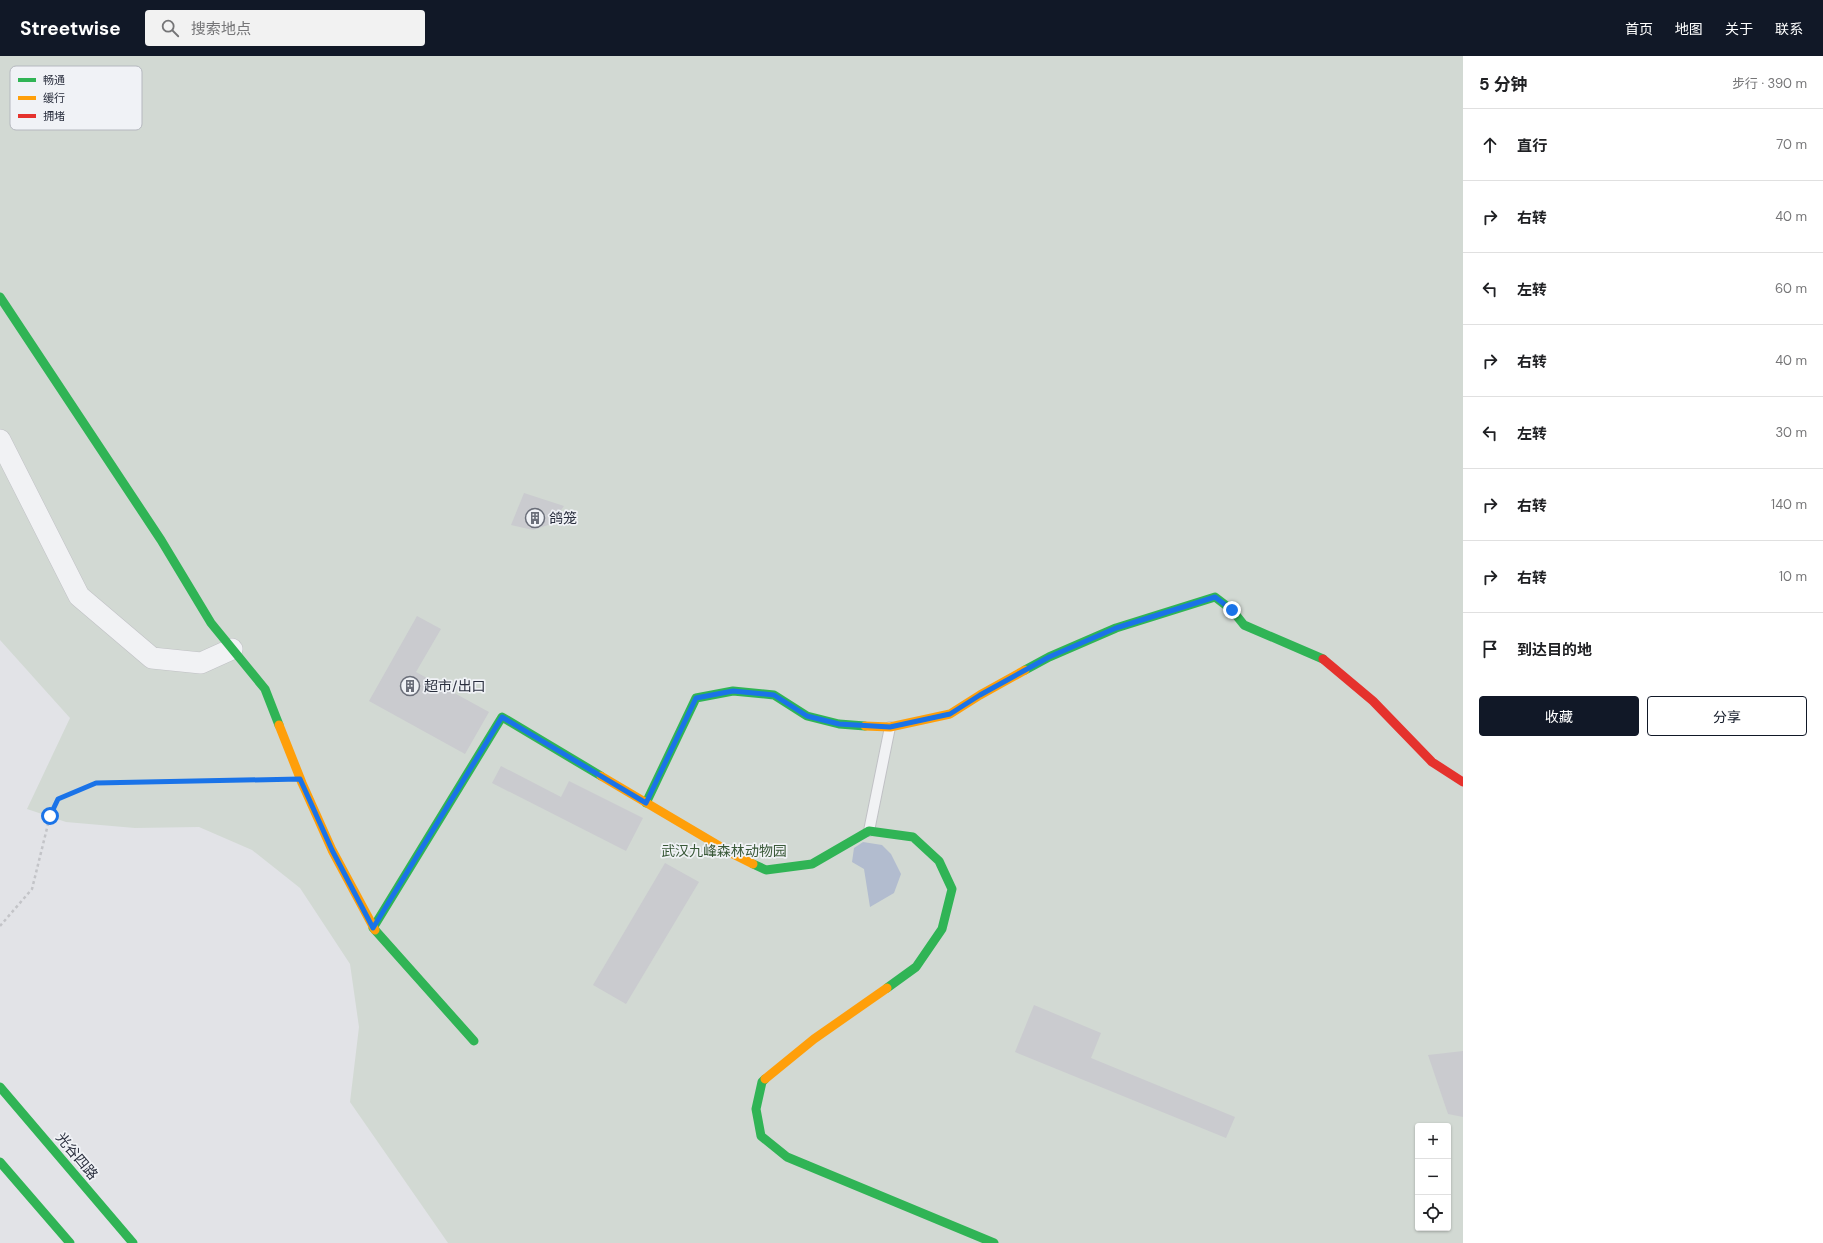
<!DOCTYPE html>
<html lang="zh">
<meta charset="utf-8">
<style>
:root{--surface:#fff;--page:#f2f2f2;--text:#202124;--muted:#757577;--line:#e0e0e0;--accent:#111827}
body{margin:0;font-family:"DM Sans","Noto Sans SC",sans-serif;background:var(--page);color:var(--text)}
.controls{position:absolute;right:12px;bottom:12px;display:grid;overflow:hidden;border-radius:4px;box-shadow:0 1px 3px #0004}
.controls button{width:36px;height:36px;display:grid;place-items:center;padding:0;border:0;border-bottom:1px solid var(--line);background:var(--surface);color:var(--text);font:20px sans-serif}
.stop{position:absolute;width:12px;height:12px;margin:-9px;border:3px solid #1a73e8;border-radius:50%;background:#fff}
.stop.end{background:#1a73e8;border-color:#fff;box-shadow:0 1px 4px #0008}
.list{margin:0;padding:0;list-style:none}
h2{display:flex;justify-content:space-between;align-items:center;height:52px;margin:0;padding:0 16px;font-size:17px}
h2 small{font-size:13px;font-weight:400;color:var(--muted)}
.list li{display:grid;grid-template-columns:26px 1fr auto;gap:12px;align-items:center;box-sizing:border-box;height:72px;padding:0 16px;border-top:1px solid var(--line)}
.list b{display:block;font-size:15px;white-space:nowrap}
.list em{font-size:13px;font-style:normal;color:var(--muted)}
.actions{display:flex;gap:8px;padding:12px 16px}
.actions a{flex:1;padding:9px 0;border:1px solid var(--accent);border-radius:4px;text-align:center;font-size:14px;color:var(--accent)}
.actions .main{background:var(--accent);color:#fff}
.icon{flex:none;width:22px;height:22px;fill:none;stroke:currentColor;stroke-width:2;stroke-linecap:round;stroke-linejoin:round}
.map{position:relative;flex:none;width:1463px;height:1187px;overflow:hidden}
header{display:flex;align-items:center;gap:24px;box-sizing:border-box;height:56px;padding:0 20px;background:var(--accent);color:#fff}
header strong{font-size:19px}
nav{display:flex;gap:22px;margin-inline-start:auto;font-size:14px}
.search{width:280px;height:36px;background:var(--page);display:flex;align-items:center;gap:10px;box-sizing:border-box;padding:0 14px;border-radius:4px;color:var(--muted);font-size:15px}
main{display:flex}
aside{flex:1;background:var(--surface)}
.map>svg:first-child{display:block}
</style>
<header>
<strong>Streetwise</strong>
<div class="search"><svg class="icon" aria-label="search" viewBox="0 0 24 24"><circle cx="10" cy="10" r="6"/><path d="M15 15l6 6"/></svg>搜索地点</div>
<nav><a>首页</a><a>地图</a><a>关于</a><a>联系</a></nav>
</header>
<main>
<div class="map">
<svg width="1463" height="1187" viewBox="0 0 1463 1187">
<rect width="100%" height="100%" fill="#e2e3e7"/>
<path fill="#d2d9d3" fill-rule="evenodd" d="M0 0H1463V1187H448L350 1046 359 971 350 908 300 832 252 794 199 771 135 772 66 766 27 753 70 662 0 584ZM1418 1070H1448V1172H1418Z"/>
<path fill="#b2bccf" d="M863 786 882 789 891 798 901 818 894 837 870 851 864 813 852 806 854 792Z"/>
<g fill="#cacbcf">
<path d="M524 437 564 450 551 468 533 474 511 469Z"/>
<path d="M417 560 441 573 416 616 489 656 465 698 369 645Z"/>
<path d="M501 710 561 741 569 725 643 762 626 795 492 727Z"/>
<path d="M665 807 699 826 626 948 593 929Z"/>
<path d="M1034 949 1101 977 1091 1002 1235 1061 1226 1082 1015 996Z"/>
<path d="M1463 995V1061L1448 1058 1428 999Z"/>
</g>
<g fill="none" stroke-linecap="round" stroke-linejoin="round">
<g stroke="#c0c1c5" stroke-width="12">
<path id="lane" d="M869 775 890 671"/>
</g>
<g stroke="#c0c1c5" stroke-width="22">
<path id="street" d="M0 384 79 540 152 602 201 607 232 593"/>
</g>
<path stroke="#c3c4c8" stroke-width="2.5" stroke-dasharray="3 3" stroke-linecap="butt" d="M0 870 32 833 50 760 58 743 96 727 275 724"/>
<use href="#lane" stroke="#f1f2f4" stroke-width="10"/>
<use href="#street" stroke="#f1f2f4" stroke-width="21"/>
<g stroke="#30b455" stroke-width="9">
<path d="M0 241 161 484 211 567 265 633 279 669"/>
<path d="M1025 614 1049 601 1116 572 1215 541 1232 554 1244 569 1323 603"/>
<path d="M646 747 696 642 733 635 774 639 807 660 839 668 865 670"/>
<path d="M753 808 766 814 812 808 869 775 913 781 939 805 952 833 942 873 916 911 887 932"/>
<path d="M373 872 502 661 601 720"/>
<path d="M375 874 474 985"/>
<path d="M765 1023 762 1026 756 1053 761 1080 787 1101 994 1187"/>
<path d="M0 1031 133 1187"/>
<path d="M0 1106 70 1187"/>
</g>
<g stroke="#ff9f0a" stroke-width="9">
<path d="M279 669 302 727 332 794 375 874"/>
<path d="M865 670 890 671 950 658 980 639 1025 614"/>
<path d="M601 720 733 798 753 808"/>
<path d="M765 1023 814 983 887 932"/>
</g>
<path stroke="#e5322d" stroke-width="9" d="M1323 603 1373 645 1432 706 1463 726"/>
</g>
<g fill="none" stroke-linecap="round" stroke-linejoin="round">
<path stroke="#1a73e8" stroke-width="5" d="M50 760 58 743 96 727 300 723 332 794 373 872 502 661 646 747 696 642 733 635 774 639 807 660 839 668 890 671 950 658 980 639 1049 601 1116 572 1215 541 1232 554"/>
</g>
<defs>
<g id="building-ring" transform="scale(1)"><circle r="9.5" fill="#f0f2f6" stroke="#6a6e79" stroke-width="1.5"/><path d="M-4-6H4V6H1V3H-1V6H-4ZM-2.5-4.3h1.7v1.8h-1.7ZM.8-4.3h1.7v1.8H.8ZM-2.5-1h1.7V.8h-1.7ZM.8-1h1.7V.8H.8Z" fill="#6a6e79"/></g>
</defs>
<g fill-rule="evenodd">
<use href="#building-ring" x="535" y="462"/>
<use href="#building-ring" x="410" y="630"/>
</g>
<g text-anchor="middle" stroke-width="3.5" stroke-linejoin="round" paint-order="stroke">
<g font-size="14" fill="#2a2f3e" stroke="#f0f2f6" text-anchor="start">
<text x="549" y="467">鸽笼</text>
<text x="424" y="635">超市/出口</text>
</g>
<g font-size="14" fill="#3a5939" stroke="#f0f2f6">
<text x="724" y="800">武汉九峰森林动物园</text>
</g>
<g font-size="14" fill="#2a2f3e" stroke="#f0f2f6">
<text transform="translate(77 1100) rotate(50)" y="5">光谷四路</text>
</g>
</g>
<rect x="10" y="10" width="132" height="64" rx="6" fill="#f0f2f6" stroke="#b5b8bf" stroke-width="1"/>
<rect x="18" y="22" width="18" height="4" fill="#30b455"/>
<rect x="18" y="40" width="18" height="4" fill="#ff9f0a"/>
<rect x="18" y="58" width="18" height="4" fill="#e5322d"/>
<g font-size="11" fill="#2a2f3e">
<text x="43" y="28">畅通</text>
<text x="43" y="46">缓行</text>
<text x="43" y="64">拥堵</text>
</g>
</svg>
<div class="controls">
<button>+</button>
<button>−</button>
<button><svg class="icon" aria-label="locate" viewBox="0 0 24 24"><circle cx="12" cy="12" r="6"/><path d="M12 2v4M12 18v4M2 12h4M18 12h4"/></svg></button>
</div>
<div class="stop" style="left:50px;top:760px"></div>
<div class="stop end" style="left:1232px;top:554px"></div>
</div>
<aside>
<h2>5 分钟<small>步行 · 390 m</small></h2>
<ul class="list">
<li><svg class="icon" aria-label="ahead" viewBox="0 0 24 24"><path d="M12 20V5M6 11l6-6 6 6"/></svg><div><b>直行</b></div><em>70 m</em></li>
<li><svg class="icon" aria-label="right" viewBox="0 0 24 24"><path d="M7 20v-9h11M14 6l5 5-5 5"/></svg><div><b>右转</b></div><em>40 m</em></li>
<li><svg class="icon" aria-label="left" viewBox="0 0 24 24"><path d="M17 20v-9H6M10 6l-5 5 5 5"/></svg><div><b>左转</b></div><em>60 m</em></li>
<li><svg class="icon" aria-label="right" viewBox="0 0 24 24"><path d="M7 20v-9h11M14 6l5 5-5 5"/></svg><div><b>右转</b></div><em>40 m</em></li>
<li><svg class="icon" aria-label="left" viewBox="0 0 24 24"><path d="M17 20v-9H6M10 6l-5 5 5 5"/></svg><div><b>左转</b></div><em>30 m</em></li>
<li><svg class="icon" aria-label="right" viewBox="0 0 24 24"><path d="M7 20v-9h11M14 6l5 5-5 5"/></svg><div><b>右转</b></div><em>140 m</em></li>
<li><svg class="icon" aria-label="right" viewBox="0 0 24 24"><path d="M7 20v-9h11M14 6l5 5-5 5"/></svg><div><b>右转</b></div><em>10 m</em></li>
<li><svg class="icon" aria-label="arrive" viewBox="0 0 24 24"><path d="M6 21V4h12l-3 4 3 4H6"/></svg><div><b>到达目的地</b></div></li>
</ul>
<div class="actions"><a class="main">收藏</a><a>分享</a></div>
</aside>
</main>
